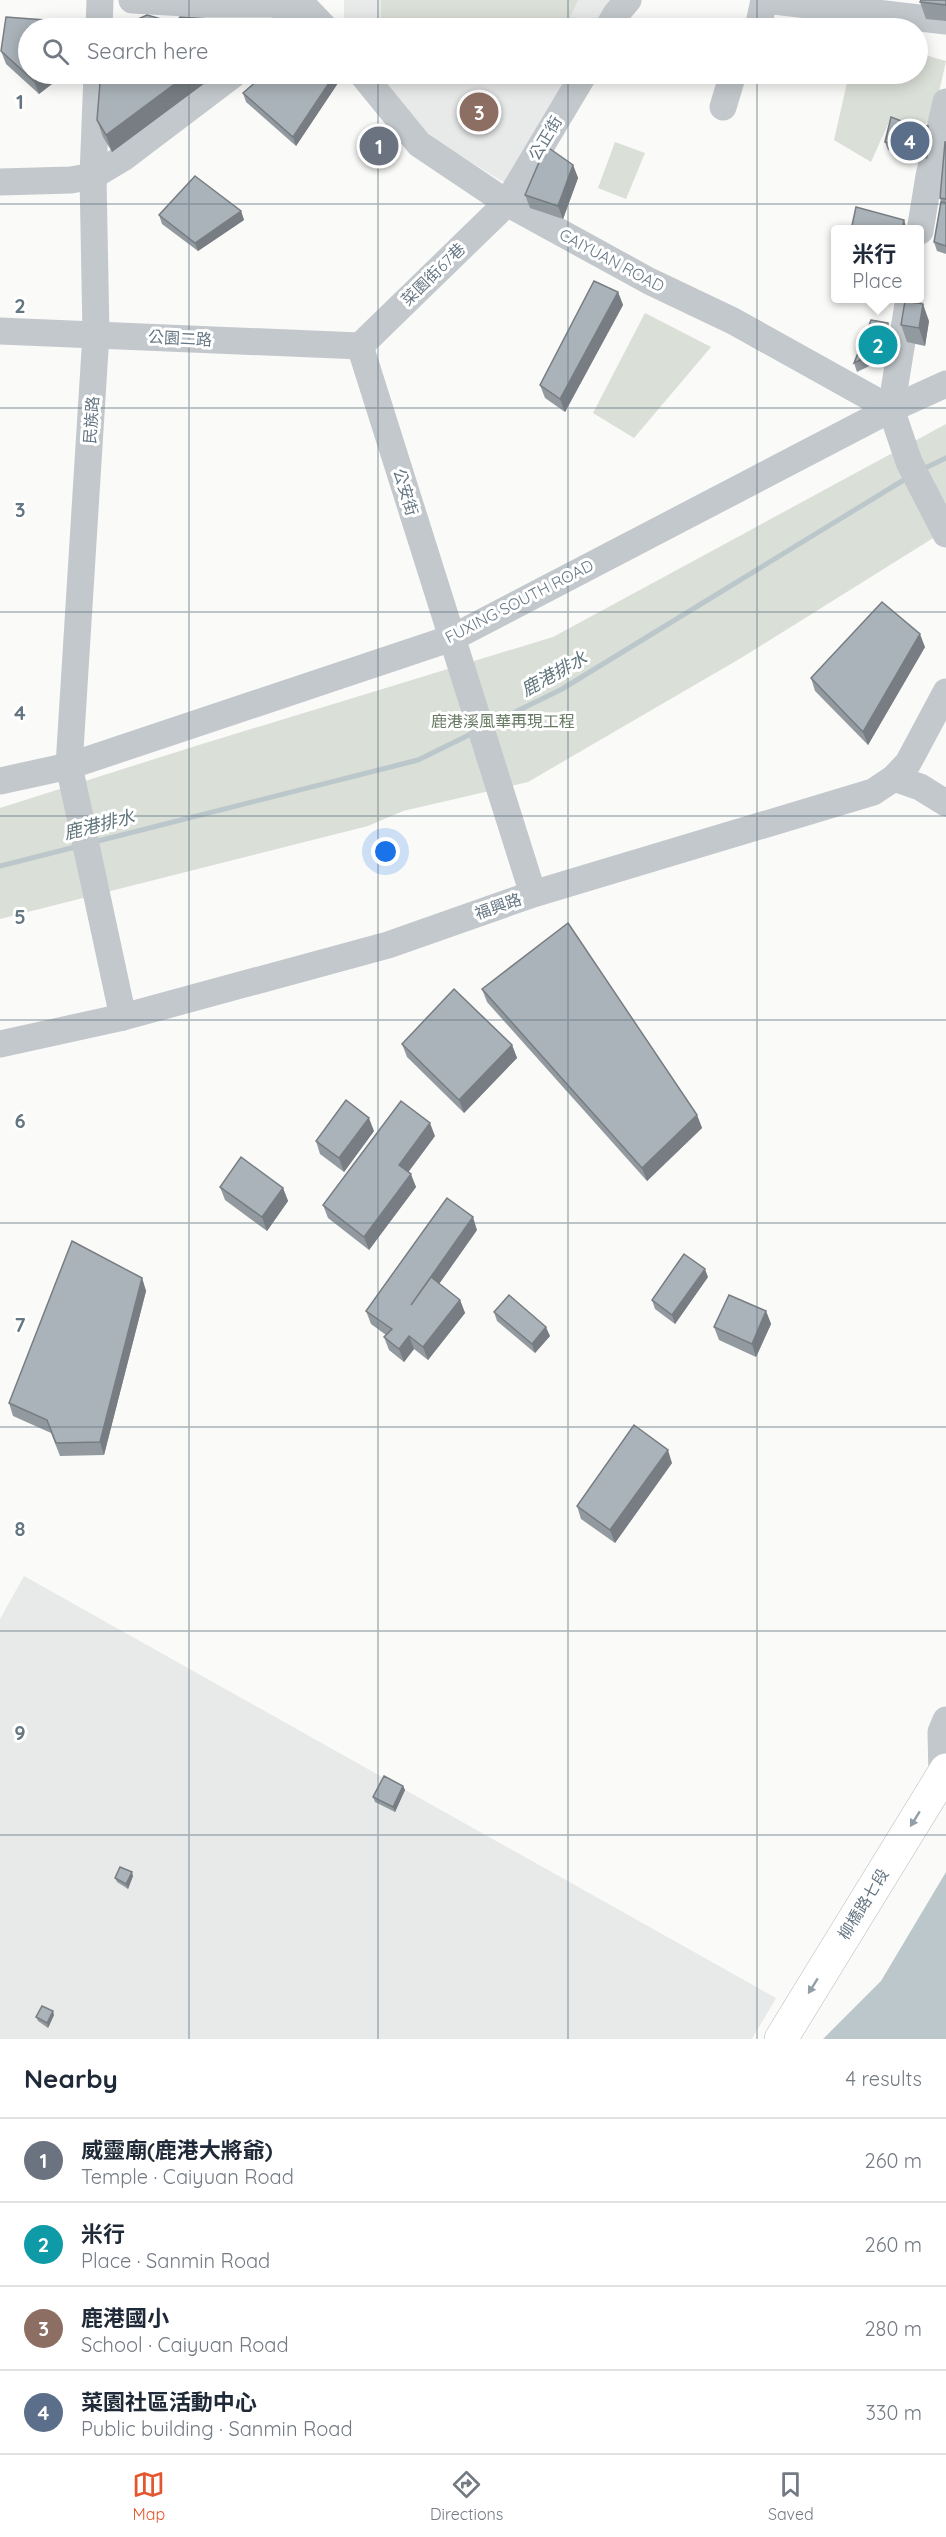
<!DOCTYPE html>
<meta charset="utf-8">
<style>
:root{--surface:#fff;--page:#f6f6f7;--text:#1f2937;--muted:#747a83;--line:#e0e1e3;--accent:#e4572e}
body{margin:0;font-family:Quicksand,"Noto Sans TC",sans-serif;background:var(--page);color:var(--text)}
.you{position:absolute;left:386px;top:852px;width:21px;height:21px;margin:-15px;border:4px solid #fff;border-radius:50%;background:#1a73e8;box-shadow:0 0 0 9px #1a73e833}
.badge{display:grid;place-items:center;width:39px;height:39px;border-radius:50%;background:var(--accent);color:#fff;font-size:20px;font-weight:700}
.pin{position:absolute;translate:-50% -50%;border:3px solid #fff;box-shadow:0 2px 6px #0006}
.popup{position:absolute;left:831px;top:225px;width:93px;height:78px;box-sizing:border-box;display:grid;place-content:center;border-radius:6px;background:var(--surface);filter:drop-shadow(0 2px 4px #0005);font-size:20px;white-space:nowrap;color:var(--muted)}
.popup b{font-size:22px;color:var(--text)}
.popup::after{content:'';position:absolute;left:50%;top:100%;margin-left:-12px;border:12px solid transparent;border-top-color:var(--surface)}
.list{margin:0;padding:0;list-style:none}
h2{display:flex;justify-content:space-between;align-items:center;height:78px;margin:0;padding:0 24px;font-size:26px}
h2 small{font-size:20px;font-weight:400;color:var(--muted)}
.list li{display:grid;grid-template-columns:39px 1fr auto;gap:18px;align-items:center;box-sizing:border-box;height:84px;padding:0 24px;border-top:2px solid var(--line)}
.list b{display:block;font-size:22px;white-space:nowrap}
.list p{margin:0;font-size:20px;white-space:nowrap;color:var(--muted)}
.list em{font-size:20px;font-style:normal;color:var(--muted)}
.icon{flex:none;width:33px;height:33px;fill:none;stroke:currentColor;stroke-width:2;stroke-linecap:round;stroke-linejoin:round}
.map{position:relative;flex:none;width:946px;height:2039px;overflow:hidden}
.search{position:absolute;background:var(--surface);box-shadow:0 3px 15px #0003;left:18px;right:18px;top:18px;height:66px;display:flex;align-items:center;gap:15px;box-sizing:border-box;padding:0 21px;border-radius:33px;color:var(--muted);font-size:22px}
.sheet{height:414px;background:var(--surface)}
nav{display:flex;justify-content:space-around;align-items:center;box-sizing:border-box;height:84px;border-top:2px solid var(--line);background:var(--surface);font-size:16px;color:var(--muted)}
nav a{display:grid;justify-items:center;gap:3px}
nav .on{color:var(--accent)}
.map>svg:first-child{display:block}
</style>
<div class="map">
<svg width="946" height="2039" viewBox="0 0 946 2039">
<rect width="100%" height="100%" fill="#fafaf8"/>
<g fill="#e8e9e9">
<path d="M344 0H617L600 28H350L344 19Z"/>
<path d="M378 74H574L508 185 420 131Z"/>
<path d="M24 1576 776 1998 752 2039H0V1619Z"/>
</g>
<g fill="#dadfd7">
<path d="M381 0H578L565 28H381Z"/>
<path d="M918 53 946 61 933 119 915 130 889 122 871 162 834 140 849 74H918Z"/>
<path d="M615 142 645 153 626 199 598 188Z"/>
<path d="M645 313 711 347 634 438 593 413Z"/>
<path d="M946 424V530L741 658 528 782 403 811 368 826 0 919V808L202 744 553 637Z"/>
</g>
<path fill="#bbc7cb" d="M946 1872V2039H823L881 1981Z"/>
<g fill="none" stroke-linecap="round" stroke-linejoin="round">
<g stroke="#bbc7cb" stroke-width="5">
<path d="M921 470 946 458"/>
<path d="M487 726 562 689 907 478"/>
<path d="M94 842 418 760 473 733"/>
<path d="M0 866 79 846"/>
</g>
<g stroke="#b5babe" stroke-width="34">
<path id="major" d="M781 2039 946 1770"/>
</g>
<g stroke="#c3c8cc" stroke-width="27">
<path d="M132 0 204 4H302L325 28"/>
<path d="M765 0 946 21"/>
<path d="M99 28 100 0"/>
<path d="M281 28 302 4"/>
<path d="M608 28 616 14 628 0"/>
<path d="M758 28 764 0"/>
<path d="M97 74 93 176 96 334 69 766 123 1017"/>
<path d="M362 74 419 144 507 203 649 281 733 321 891 409"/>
<path d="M723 107 733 74"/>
<path d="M0 182 71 180 93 176 123 158 234 74"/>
<path d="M920 231 929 176 946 102"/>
<path d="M909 298 891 409 909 462 946 534"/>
<path d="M0 331 360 346"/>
<path d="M360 346 533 894"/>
<path d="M360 346 507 203 584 74"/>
<path d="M894 778 920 787 946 803"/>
<path d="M0 781 69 766 452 638 891 409 946 384"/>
<path d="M0 1044 123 1017 388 945 533 894 873 792 894 778 908 763 946 692"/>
<path d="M942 1776 941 1732 946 1720"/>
</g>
<use href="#major" stroke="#fff" stroke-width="33"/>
</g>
<g fill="#929a9f">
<path d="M946 0V21L926 19 920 2Z"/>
<path d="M1 51 63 76 39 94 6 64Z"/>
<path d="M109 74H217L112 152 103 137 97 120Z"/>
<path d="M344 74 296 146 246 102 243 93Z"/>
<path d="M909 124 928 126 931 135 927 159 888 150 885 142Z"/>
<path d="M946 142V254L937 251 934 242 941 202 940 198Z"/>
<path d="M573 165 578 178 563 219 530 208 525 195Z"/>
<path d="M241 211 244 220 198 251 162 224 159 215Z"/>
<path d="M618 292 623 305 565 412 545 398 540 385Z"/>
<path d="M929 321 925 346 907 342 901 325Z"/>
<path d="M891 332 884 359 857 372 854 363Z"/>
<path d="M925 647 868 745 815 691 811 678Z"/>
<path d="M482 989 697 1115 702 1128 647 1181 487 1002Z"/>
<path d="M402 1044 512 1045 517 1058 464 1113 407 1057Z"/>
<path d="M374 1131 344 1172 320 1154 316 1141Z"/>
<path d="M435 1136 408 1172 416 1187 369 1250 328 1218 323 1205Z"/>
<path d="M220 1187 283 1188 288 1201 267 1231 225 1200Z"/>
<path d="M477 1230 439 1284 460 1300 465 1313 428 1360 414 1349 404 1362 389 1350 384 1337 386 1335 371 1324 366 1311Z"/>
<path d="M708 1277 675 1324 655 1309 652 1300Z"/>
<path d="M142 1278 146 1291 104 1455 60 1456 51 1433 13 1416 9 1403Z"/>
<path d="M766 1311 771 1324 756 1357 719 1340 714 1327Z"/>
<path d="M494 1312 550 1336 535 1353 497 1321Z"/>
<path d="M672 1463 615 1543 581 1519 577 1506Z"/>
<path d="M403 1786 405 1790 395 1812 375 1802 373 1797Z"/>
<path d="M133 1876 128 1889 117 1882 115 1878Z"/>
<path d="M54 2015 48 2028 38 2021 36 2017Z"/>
</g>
<g fill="#777d82">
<path d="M44 74H64L39 94 34 81Z"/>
<path d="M188 74H217L112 152 106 135Z"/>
<path d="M335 74H344L296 146 293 137Z"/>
<path d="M928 126 931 135 927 159 924 150Z"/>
<path d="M573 165 578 178 563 219 558 206Z"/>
<path d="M241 211 244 220 198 251 195 243Z"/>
<path d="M904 220 907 230H902Z"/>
<path d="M618 292 623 305 565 412 560 399Z"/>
<path d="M923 304 929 321 925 346 919 328Z"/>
<path d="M888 323 891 332 884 359 881 350Z"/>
<path d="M920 634 925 647 868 745 863 732Z"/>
<path d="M512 1045 517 1058 464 1113 459 1100Z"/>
<path d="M697 1115 702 1128 647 1181 642 1168Z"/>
<path d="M369 1118 374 1131 344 1172 339 1158Z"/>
<path d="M430 1123 435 1136 404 1178 399 1165Z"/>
<path d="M411 1174 416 1187 369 1250 364 1237Z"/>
<path d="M283 1188 288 1201 267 1231 262 1217Z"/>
<path d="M473 1217 477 1230 415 1318 411 1305Z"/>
<path d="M705 1269 708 1277 675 1324 672 1315Z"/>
<path d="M142 1278 146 1291 104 1455 100 1442Z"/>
<path d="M460 1300 465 1313 428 1360 423 1347Z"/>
<path d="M766 1311 771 1324 756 1357 752 1344Z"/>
<path d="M546 1327 550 1336 535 1353 532 1344Z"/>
<path d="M409 1336 414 1349 404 1362 399 1349Z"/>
<path d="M668 1450 672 1463 615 1543 610 1530Z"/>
<path d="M403 1786 405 1790 395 1812 393 1807Z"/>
<path d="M132 1872 133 1876 128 1889 126 1884Z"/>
<path d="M53 2011 54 2015 48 2028 47 2023Z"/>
</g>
<g fill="#aab3b9" stroke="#777d82" stroke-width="1.5">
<path d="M921 0H946V5L920 2Z"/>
<path d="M147 15 175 23 180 17 226 20 232 28H127L131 22Z"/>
<path d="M6 17 58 21 65 28H28V74H44L34 81 1 51Z"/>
<path d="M109 74H188L106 135 97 120 100 83Z"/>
<path d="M265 74H335L293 137 243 93Z"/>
<path d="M891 117 909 124 928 126 924 150 885 142Z"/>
<path d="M945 142H946V199L940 198Z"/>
<path d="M546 146 573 165 558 206 525 195Z"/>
<path d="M195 176 241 211 195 243 159 215Z"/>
<path d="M941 202 946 203V246L934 242Z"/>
<path d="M856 207 904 220 902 230H851Z"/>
<path d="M594 281 618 292 560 399 540 385Z"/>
<path d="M905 301 923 304 919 328 901 325Z"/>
<path d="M871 320 888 323 881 350 854 363Z"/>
<path d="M882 602 920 634 863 732 811 678Z"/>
<path d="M568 923 697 1115 642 1168 482 989Z"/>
<path d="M454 989 512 1045 459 1100 402 1044Z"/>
<path d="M346 1100 369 1118 339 1158 316 1141Z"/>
<path d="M401 1101 430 1123 399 1165 411 1174 364 1237 323 1205Z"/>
<path d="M241 1157 283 1188 262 1217 220 1187Z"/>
<path d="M447 1198 473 1217 411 1305 431 1277 460 1300 423 1347 409 1336 399 1349 384 1337 392 1329 366 1311Z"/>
<path d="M72 1241 142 1278 100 1442 56 1443 47 1420 9 1403Z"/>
<path d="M684 1254 705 1269 672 1315 652 1300Z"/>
<path d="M509 1295 546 1327 532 1344 494 1312Z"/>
<path d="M729 1295 766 1311 752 1344 714 1327Z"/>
<path d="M634 1425 668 1450 610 1530 577 1506Z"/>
<path d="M384 1776 403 1786 393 1807 373 1797Z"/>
<path d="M120 1867 132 1872 126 1884 115 1878Z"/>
<path d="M42 2006 53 2011 47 2023 36 2017Z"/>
</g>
<defs><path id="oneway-solid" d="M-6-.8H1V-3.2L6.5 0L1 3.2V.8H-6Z" transform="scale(1.5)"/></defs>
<g fill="#939fa8">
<use href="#oneway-solid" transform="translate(915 1819) rotate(122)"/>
<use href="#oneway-solid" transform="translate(813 1986) rotate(122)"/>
</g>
<path fill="none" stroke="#657683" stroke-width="1.5" stroke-opacity="0.55" d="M189 0V28M378 0V28M568 0V28M757 0V28M189 74V2039M378 74V2039M568 74V2039M757 74V2039M0 204H946M0 408H946M0 612H946M0 816H946M0 1020H946M0 1223H946M0 1427H946M0 1631H946M0 1835H946"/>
<g text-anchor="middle" stroke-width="6" stroke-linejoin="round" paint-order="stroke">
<g font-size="16" fill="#657683" stroke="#fff">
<text transform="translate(545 138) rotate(-59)" y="6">公正街</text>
<text transform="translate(612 260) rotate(28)" y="6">CAIYUAN ROAD</text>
<text transform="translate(433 274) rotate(-44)" y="6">菜園街67巷</text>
<text transform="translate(180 338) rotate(3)" y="6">公園二路</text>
<text transform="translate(91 420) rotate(-86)" y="6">民族路</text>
<text transform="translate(406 492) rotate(73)" y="6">公安街</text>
<text transform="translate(519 601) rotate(-27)" y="6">FUXING SOUTH ROAD</text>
<text transform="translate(498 906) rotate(-19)" y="6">福興路</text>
<text transform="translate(863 1904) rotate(-58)" y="6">柳橋路七段</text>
</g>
<g font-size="16" fill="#687a64" stroke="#fff">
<text x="503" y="727">鹿港溪風華再現工程</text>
</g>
<g font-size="18" font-style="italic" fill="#60757c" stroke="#fff">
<text transform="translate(554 674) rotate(-29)" y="6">鹿港排水</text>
<text transform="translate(99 825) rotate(-14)" y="6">鹿港排水</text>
</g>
</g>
<g font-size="20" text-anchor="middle" font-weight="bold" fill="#657683" stroke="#fff" stroke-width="6" stroke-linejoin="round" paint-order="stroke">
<text x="20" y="109">1</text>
<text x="20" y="313">2</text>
<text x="20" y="517">3</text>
<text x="20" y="720">4</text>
<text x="20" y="924">5</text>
<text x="20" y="1128">6</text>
<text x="20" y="1332">7</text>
<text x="20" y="1536">8</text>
<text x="20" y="1740">9</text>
</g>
</svg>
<div class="you"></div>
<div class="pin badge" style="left:379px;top:146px;background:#6b7280">1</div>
<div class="pin badge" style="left:878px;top:345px;background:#0f9aa8">2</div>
<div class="popup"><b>米行</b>Place</div>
<div class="pin badge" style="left:479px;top:112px;background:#8d6e63">3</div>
<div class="pin badge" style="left:910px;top:141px;background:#5c6f8a">4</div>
<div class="search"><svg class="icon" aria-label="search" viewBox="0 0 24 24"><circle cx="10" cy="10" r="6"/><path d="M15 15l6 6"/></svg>Search here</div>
</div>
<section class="sheet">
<h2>Nearby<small>4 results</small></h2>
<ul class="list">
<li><span class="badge" style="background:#6b7280">1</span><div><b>威靈廟(鹿港大將爺)</b><p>Temple · Caiyuan Road</p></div><em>260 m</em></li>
<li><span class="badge" style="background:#0f9aa8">2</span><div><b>米行</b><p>Place · Sanmin Road</p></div><em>260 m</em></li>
<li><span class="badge" style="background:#8d6e63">3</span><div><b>鹿港國小</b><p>School · Caiyuan Road</p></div><em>280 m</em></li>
<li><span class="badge" style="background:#5c6f8a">4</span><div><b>菜園社區活動中心</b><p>Public building · Sanmin Road</p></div><em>330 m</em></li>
</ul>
</section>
<nav>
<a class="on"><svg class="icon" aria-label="map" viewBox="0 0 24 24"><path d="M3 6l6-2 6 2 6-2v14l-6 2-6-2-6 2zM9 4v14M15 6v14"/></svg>Map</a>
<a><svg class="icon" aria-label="directions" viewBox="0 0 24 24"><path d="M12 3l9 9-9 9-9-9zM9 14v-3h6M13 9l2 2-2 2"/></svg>Directions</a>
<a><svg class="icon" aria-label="saved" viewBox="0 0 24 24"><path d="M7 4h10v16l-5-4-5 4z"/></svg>Saved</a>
</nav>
